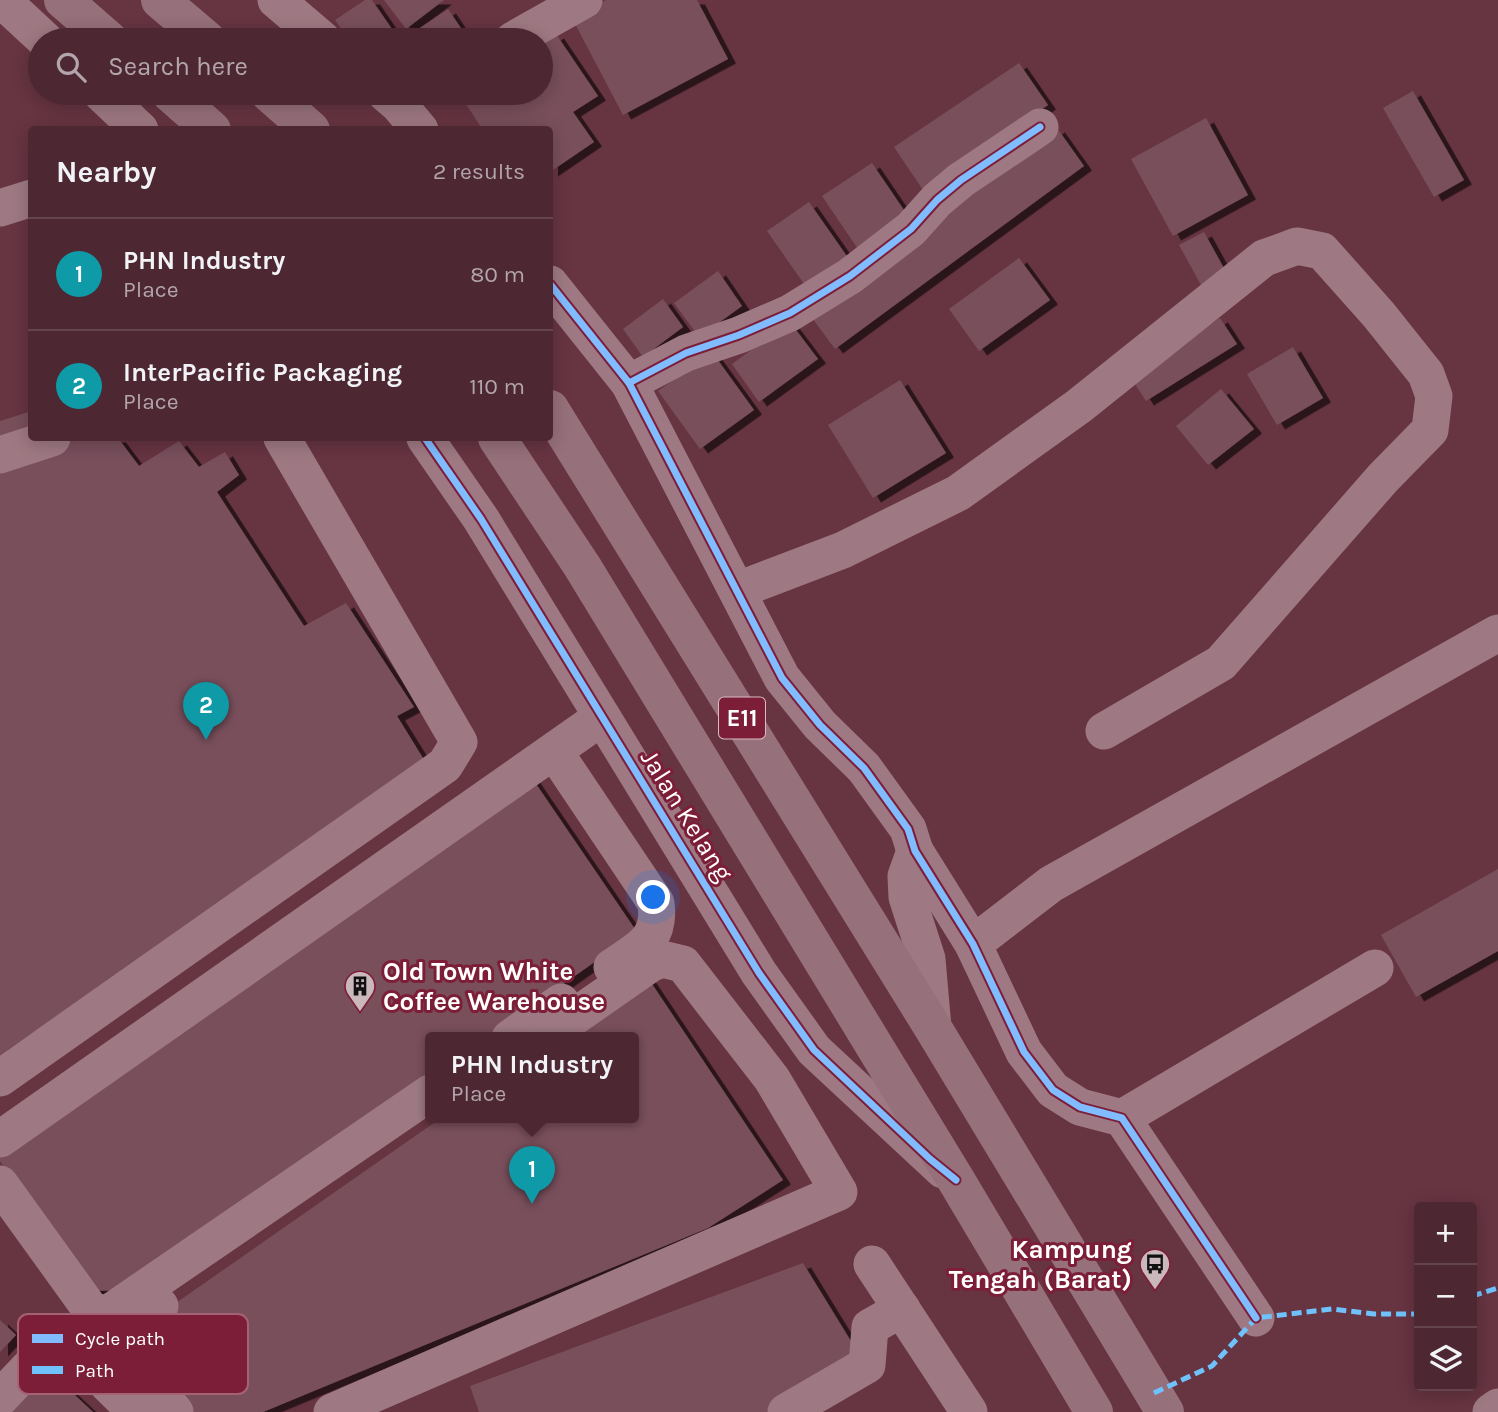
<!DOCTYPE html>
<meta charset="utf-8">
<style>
:root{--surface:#4d2732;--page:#542f3a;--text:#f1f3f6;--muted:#b3a5ac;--line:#64444d;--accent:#bca0f2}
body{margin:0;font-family:Karla,sans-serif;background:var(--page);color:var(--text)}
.controls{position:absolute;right:21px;bottom:21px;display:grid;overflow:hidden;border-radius:7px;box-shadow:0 4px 18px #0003}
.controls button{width:63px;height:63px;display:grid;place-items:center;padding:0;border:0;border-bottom:2px solid var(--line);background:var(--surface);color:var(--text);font:35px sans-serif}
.you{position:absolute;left:654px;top:898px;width:24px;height:24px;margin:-18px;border:5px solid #fff;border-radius:50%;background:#1a73e8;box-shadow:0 0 0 10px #1a73e833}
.badge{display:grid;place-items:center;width:46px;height:46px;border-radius:50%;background:var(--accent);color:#fff;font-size:23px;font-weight:700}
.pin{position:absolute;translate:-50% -58px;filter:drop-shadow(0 2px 4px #0008)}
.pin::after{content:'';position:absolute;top:37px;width:24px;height:21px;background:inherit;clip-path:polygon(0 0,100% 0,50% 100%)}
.popup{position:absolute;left:425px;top:1032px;width:214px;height:91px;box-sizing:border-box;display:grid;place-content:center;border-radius:7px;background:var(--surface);filter:drop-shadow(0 2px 5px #0005);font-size:23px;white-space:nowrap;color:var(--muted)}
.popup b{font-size:26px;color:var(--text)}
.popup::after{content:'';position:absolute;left:50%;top:100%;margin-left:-14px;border:14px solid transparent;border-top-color:var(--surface)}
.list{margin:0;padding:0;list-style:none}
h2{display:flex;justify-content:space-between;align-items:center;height:91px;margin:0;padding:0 28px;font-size:30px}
h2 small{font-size:23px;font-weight:400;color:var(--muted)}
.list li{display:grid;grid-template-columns:46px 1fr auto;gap:21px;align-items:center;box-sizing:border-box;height:112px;padding:0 28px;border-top:2px solid var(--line)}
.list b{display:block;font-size:26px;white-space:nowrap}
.list p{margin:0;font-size:23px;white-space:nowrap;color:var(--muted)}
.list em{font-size:23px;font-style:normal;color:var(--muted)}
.icon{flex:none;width:38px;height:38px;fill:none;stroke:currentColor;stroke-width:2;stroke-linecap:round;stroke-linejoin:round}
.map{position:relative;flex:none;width:1498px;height:1412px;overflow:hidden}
.search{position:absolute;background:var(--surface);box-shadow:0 4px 18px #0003;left:28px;top:28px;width:525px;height:77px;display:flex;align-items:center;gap:18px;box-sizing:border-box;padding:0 24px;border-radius:38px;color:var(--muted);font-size:26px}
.panel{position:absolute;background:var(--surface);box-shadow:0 4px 18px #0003;left:28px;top:126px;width:525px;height:315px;border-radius:7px}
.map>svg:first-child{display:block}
</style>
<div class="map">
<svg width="1498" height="1412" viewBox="0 0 1498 1412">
<defs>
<filter id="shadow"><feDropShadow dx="8" dy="4.5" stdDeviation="0" flood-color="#0009"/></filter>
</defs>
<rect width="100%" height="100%" fill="#673442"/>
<g fill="#79505b" filter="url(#shadow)">
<path d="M365 0H372L394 32 383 40H349L335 20Z"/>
<path d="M384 0H444L406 29Z"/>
<path d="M606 0H697L728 59 623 115 572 18Z"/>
<path d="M448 9 469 40H402Z"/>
<path d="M556 34 598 96 573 112 594 142 550 172V130H483L462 98 469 93H541V44Z"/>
<path d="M1019 63 1048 105 923 190 894 147Z"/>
<path d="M1413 91 1464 180 1434 197 1383 108Z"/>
<path d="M1206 118 1248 195 1173 236 1131 159Z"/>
<path d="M1057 128 1084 166 835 349 807 311Z"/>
<path d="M872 163 910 219 860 252 822 196Z"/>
<path d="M809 202 851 262 809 291 767 231Z"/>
<path d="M1204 232 1231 281 1206 294 1179 245Z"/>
<path d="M1019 258 1050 300 979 351 949 309Z"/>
<path d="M718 271 742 306 699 337 674 303Z"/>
<path d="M663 299 683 327 643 357 623 329Z"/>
<path d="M1220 318 1237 344 1146 401 1129 375Z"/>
<path d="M790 322 818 359 759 402 732 364Z"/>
<path d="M1293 347 1323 398 1277 425 1247 374Z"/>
<path d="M712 352 754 410 700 449 658 391Z"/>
<path d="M900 380 946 453 873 498 828 425Z"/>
<path d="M1221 389 1254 429 1208 465 1176 426Z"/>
<path d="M32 411V438H118L139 466 179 441 199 467 225 452 239 475 217 492 304 626 346 603 414 707 397 716 426 763 0 1055V421Z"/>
<path d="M532 778 637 932 487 1038H430V1078L130 1290 89 1291 0 1161V1153Z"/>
<path d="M1498 869V951L1416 997 1381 935Z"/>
<path d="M646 975 783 1180 708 1228 263 1412H186L133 1333 441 1118H634V1038H557Z"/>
<path d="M803 1263 865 1364 767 1412H479L470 1386Z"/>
<path d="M0 1320 16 1335 0 1352Z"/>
<path d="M46 1368 93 1412H4Z"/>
</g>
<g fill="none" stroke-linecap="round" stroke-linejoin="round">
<g stroke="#9e7983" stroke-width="37">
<path d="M2 0 45 40"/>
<path d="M276 0 323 40"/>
<path d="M513 40 584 0"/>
<path d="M101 93 140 130"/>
<path d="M385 93 399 105 420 130"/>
<path d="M0 208 32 198"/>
<path d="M550 284 629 383 782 678 820 725 864 768 908 829 915 851 973 944 1024 1052 1053 1090 1080 1107 1122 1118 1256 1318"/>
<path d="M629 383 686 353 739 335 790 313 850 276 911 229 937 200 961 180 1040 127"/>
<path d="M425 438 481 519 759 973 814 1050 943 1170"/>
<path d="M0 455 52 438"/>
<path d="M738 590 843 550 958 493 1079 406 1264 258 1297 246 1322 251 1379 315 1426 374 1434 396 1430 430 1383 478 1221 663 1104 731"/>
<path d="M554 751 656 903C661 940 640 948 612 967"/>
<path d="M915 851 906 876 907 897 927 959 933 1028"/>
<path d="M973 944 1051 884 1498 633"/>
<path d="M510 1038 561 1002"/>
<path d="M0 1078 445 765 459 742 282 438"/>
<path d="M1122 1118 1375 968"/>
<path d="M0 1139 602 717"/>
<path d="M0 1184 90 1309 106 1315 430 1093"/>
<path d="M872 1264 969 1412"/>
<path d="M160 1306 124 1331 123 1349 175 1412"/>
<path d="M0 1398 59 1336 136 1412"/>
<path d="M332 1412 839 1192 772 1079 683 964 662 959 650 964 544 1038"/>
<path d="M786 1412 867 1365 870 1327 902 1309"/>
<path d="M1491 1412 1498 1407"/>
</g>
<g stroke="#96707b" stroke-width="38">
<path d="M63 0 109 40"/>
<path d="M160 0 207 40"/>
<path d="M170 93 212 130"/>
<path d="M269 93 311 130"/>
<path d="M550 409 933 1028 1165 1412"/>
<path d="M497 438 582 566 956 1180 1094 1412"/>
</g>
<g stroke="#70c2fc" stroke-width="5" stroke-dasharray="10 5" stroke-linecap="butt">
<path d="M1472 1296 1498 1288"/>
<path d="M1154 1393 1212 1366 1256 1318 1332 1309 1374 1314H1419"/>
</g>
<g stroke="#7d1e39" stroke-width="11">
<g id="cycleway">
<path d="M550 284 629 383 782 678 820 725 864 768 908 829 915 851 973 944 1024 1052 1053 1090 1080 1107 1122 1118 1256 1318"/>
<path d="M629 383 686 353 739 335 790 313 850 276 911 229 937 200 961 180 1040 127"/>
<path d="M425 438 481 519 759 973 814 1050 930 1159 956 1180"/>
</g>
</g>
<use href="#cycleway" stroke="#80bcff" stroke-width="7"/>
</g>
<defs>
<g id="building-pin" transform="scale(1.575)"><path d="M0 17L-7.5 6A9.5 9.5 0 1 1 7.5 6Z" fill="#cab8bd" stroke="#7d1e39"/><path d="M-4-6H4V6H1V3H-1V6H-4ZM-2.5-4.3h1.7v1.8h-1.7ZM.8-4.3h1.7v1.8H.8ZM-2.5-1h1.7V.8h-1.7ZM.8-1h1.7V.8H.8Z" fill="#111"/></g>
<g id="bus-pin" transform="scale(1.575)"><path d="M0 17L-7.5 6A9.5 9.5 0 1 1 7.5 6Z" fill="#cab8bd" stroke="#7d1e39"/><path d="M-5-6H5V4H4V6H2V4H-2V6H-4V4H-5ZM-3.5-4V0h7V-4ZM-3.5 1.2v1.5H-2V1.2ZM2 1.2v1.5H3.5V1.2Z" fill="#111"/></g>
</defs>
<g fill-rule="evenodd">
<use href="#building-pin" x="360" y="986"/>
<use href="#bus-pin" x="1155" y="1264"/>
</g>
<g text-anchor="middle" stroke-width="6" stroke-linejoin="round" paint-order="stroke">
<rect fill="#7d1e39" stroke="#d8bcc4" stroke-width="2" x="719" y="697.5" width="46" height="41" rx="5"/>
<g font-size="24" font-weight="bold" fill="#fff">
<text x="742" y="726">E11</text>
</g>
<g font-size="26" fill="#fff" stroke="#7d1e39">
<text transform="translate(687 815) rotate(58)" y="9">Jalan Kelang</text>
</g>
<g font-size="26" font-weight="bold" fill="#fff" stroke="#7d1e39" text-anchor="start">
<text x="383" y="980">Old Town White<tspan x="383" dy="30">Coffee Warehouse</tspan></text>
<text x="1132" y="1258" text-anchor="end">Kampung<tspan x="1132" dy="30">Tengah (Barat)</tspan></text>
</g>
</g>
<rect x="18" y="1314" width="230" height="80" rx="10" fill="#7d1e39" stroke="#a46274" stroke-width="2"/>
<rect x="32" y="1334" width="31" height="9" fill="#80bcff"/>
<rect x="32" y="1366" width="31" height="8" fill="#70c2fc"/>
<g font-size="19" fill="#fff">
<text x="75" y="1345">Cycle path</text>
<text x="75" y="1377">Path</text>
</g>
</svg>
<div class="controls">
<button>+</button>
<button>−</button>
<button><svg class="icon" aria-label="layers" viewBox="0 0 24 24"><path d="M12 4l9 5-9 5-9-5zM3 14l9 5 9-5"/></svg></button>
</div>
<div class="you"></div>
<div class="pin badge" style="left:532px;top:1204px;background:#0f9aa8">1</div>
<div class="popup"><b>PHN Industry</b>Place</div>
<div class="pin badge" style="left:206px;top:740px;background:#0f9aa8">2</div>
<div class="search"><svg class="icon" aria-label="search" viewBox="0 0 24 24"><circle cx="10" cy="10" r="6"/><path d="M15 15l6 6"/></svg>Search here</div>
<section class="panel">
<h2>Nearby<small>2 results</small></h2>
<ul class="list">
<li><span class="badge" style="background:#0f9aa8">1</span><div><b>PHN Industry</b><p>Place</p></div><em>80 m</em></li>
<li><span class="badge" style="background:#0f9aa8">2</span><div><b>InterPacific Packaging</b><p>Place</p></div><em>110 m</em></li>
</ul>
</section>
</div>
